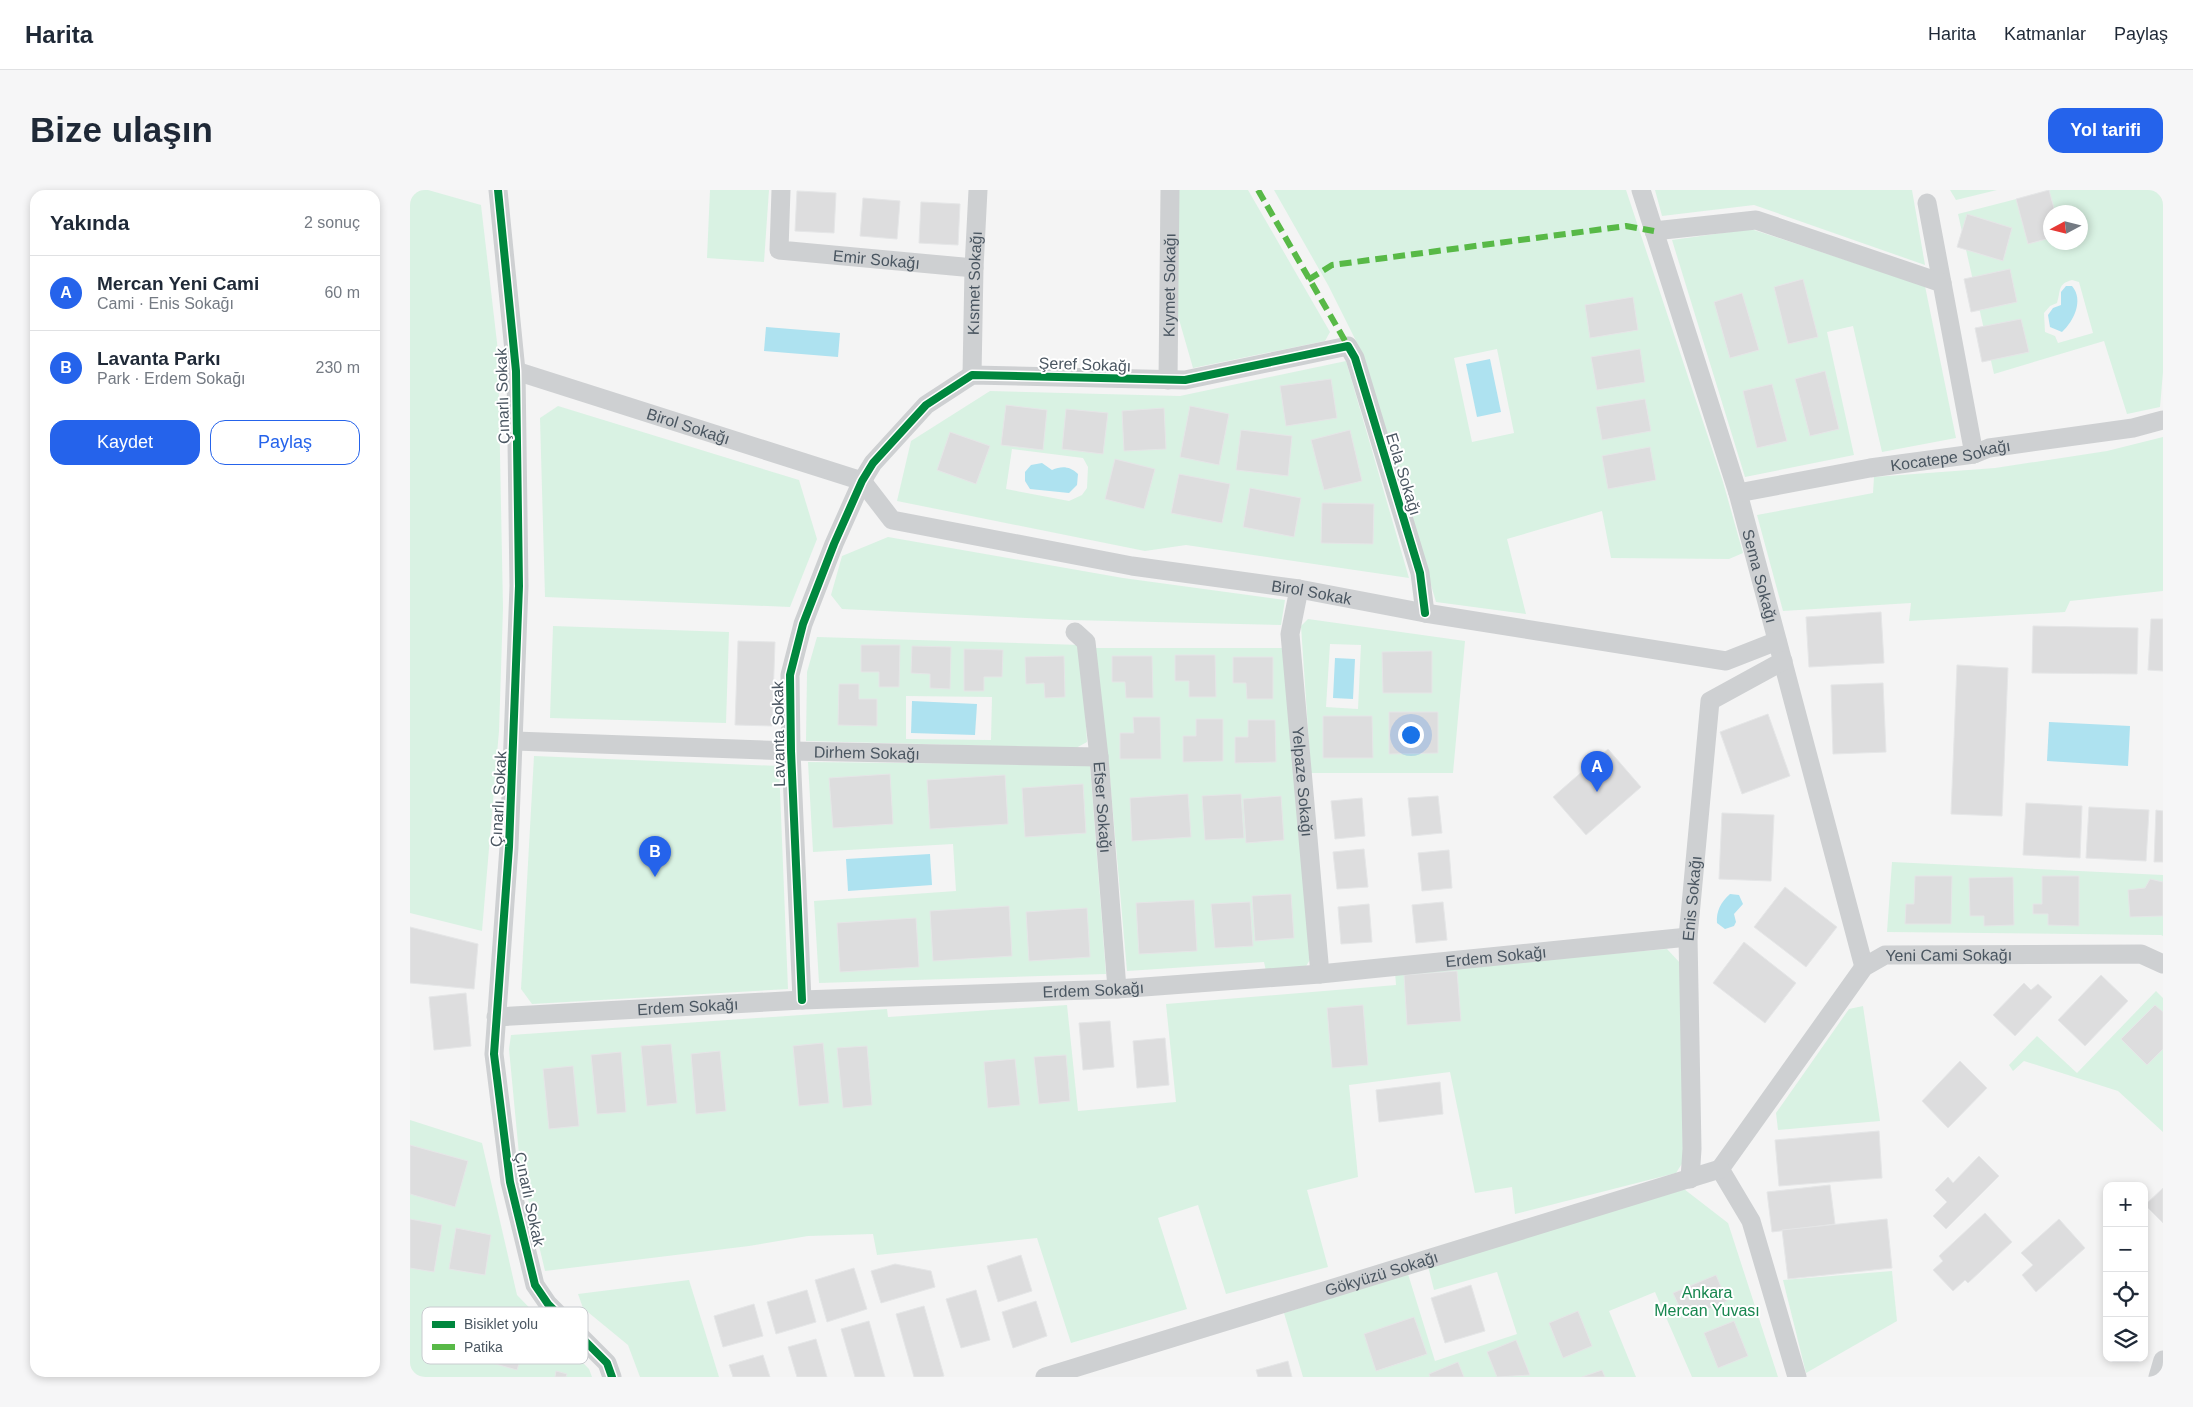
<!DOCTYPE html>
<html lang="tr">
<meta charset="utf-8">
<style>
:root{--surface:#fff;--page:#f6f6f7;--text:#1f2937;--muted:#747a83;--line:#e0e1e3;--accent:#2563eb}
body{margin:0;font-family:Helvetica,sans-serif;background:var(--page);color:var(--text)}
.controls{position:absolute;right:15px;bottom:15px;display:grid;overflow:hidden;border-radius:10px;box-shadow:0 2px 8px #0003}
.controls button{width:45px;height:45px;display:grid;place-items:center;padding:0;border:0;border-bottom:1px solid var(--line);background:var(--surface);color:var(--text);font:25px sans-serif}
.compass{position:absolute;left:1633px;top:15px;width:45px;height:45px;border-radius:50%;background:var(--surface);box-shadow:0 2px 8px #0003;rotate:263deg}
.you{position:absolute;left:1000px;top:544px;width:18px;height:18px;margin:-12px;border:4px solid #fff;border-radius:50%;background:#1a73e8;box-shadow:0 0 0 8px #1a73e833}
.badge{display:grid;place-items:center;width:32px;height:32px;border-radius:50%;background:var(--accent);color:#fff;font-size:16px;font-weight:700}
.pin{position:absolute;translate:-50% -41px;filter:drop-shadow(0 1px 2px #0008)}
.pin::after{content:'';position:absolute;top:26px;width:18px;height:15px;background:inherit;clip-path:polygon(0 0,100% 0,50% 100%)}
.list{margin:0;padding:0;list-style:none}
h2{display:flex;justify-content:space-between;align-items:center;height:65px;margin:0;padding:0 20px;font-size:21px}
h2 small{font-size:16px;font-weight:400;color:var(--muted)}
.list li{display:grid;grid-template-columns:32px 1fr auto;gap:15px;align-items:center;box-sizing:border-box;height:75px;padding:0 20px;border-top:1px solid var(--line)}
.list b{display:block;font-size:19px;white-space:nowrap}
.list p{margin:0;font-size:16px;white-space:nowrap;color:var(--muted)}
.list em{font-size:16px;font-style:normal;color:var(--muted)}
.actions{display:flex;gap:10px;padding:15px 20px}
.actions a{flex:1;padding:11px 0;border:1px solid var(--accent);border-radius:15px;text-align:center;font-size:18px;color:var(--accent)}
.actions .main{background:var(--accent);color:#fff}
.icon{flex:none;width:28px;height:28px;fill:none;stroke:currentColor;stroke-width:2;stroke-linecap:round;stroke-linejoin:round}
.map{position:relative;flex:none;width:1753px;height:1187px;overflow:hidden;border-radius:15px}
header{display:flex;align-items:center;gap:30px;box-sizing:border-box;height:70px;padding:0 25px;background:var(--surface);border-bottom:1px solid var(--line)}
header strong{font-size:24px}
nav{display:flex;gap:28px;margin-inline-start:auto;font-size:18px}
.intro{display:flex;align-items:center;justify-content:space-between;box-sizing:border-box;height:120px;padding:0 30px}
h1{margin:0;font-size:35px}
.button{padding:12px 22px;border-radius:15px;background:var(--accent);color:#fff;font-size:18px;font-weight:700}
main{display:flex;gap:30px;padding:0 30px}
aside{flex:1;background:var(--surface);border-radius:15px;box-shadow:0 2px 8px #0003}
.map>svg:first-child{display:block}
</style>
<header>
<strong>Harita</strong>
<nav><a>Harita</a><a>Katmanlar</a><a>Paylaş</a></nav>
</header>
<div class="intro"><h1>Bize ulaşın</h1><a class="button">Yol tarifi</a></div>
<main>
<aside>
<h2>Yakında<small>2 sonuç</small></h2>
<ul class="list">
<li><span class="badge">A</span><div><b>Mercan Yeni Cami</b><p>Cami · Enis Sokağı</p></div><em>60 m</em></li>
<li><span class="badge">B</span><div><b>Lavanta Parkı</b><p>Park · Erdem Sokağı</p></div><em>230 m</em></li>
</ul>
<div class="actions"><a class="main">Kaydet</a><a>Paylaş</a></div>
</aside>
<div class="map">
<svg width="1753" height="1187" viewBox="0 0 1753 1187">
<rect width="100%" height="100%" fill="#f4f4f4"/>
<g fill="#d9f2e3" fill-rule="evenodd">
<path d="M0 0H18L71 15 88 161 93 418 89 541 72 741 0 723Z"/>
<path d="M300 0H359L354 72 297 68Z"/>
<path d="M768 0H838L920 142 915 151 783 178 768 126Z"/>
<path d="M864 0H1216L1313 292 1333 363 1319 369 1201 368 1192 321 1097 349 1116 424 1026 412 954 167 918 95ZM1087 159 1104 243 1062 252 1044 168Z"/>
<path d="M1245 0H1502L1515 75 1344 15 1252 26Z"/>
<path d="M1540 0H1587L1546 10Z"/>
<path d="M1641 0H1753V182L1750 217 1717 224 1694 151 1584 184 1548 24ZM1640 22H1670V52H1640ZM1662 90 1669 92 1683 143 1648 153 1645 146 1635 142 1634 123 1640 116 1647 113C1651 101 1647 94 1662 90Z"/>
<path d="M1341 39 1515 96 1546 248 1472 262 1443 136 1417 142 1444 265 1335 287 1262 50Z"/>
<path d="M936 171 999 388 776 355 735 361 487 311 501 251 580 201 770 206ZM602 259 673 268 678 277 677 298 672 305 659 311 596 299Z"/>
<path d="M148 216 389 290 407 349 380 417 135 407 130 228Z"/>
<path d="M1753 247V401L1660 411 1655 422 1499 431 1501 413 1373 421 1347 325 1463 303 1464 287 1585 278 1697 261Z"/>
<path d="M478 347 713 388 875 410 871 435 660 430 432 419 421 405 432 366Z"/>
<path d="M898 429 1055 451 1043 583H901L891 436ZM920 454 951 455 948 519 916 517Z"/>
<path d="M143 436 319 442 316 533 140 528Z"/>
<path d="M407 447 671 455 677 552 666 558 396 551 397 482ZM496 506 582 507 581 550 496 549Z"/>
<path d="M685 458H875L901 768 895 778 856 781 854 772 717 781 700 589Z"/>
<path d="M124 566 369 576 378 799 122 814 111 799Z"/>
<path d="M398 572 680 575 696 784 409 793 404 711 546 701 543 654 403 662Z"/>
<path d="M1482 672 1753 685V746L1751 745 1477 742Z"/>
<path d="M1257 759 1271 774 1273 972 1266 983 1105 1024 1102 997 1065 1003 1040 882 939 895 948 987 897 1000 918 1077 816 1104 788 1015 748 1028 777 1119 661 1153 627 1048 467 1065 463 1044 398 1046 339 1056 135 1081 110 975 99 859 101 845 477 819 478 827 657 815 668 921 766 912 756 814 986 795 985 782Z"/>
<path d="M1746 801 1753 808V942L1708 901 1614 871 1603 881 1599 875 1627 846 1667 883Z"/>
<path d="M1453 816 1470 931 1368 940 1366 923 1439 819Z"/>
<path d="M0 930 72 953 107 1105 179 1179 182 1187H0Z"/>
<path d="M1274 999 1318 1033 1368 1187H1282L1245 1102 1199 1121 1226 1187H893L874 1123 998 1084 1025 1171 1107 1144 1087 1082 1024 1100 1018 1076Z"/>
<path d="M1482 1081 1487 1131 1396 1183 1373 1090Z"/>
<path d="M279 1090 309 1187H230L218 1155 173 1118 168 1104Z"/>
</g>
<g fill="#aee2f0">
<path d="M1656 96H1662C1674 110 1664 131 1652 142L1640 137 1638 125 1643 118 1651 115V102Z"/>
<path d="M356 137 430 143 428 167 354 161Z"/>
<path d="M1080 169 1091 222 1067 227 1056 174Z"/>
<path d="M632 273 642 280C652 276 659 276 668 284L667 295 659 303 620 299 615 291V282L621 275Z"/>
<path d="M925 468 945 469 943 509 923 508Z"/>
<path d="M502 511 567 514 565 545 501 543Z"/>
<path d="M1639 532 1720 536 1718 576 1637 571Z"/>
<path d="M520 664 522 695 438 701 436 669Z"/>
<path d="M1320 704 1329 705 1333 714 1324 724 1326 732 1324 736 1315 739 1307 733C1306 721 1311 712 1320 704Z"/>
</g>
<g fill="#ddddde" stroke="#e5e6e7">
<path d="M1639 0 1645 22H1640V48L1618 54 1606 9Z"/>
<path d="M387 1 426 3 424 43 385 41Z"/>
<path d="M453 8 490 11 487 49 450 46Z"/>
<path d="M511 12 550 14 548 55 509 53Z"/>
<path d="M1557 24 1602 38 1593 71 1547 57Z"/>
<path d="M1600 79 1607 112 1561 122 1554 89Z"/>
<path d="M1393 89 1408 147 1378 154 1364 97Z"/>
<path d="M1332 103 1349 160 1320 168 1304 112Z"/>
<path d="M1223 107 1228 140 1180 148 1175 115Z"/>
<path d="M1611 129 1619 162 1572 172 1565 138Z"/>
<path d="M1230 159 1235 192 1187 200 1181 167Z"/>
<path d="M1415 181 1429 239 1400 246 1385 189Z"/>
<path d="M921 189 927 228 876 236 870 196Z"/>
<path d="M1362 194 1377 251 1347 258 1333 201Z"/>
<path d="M1235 209 1241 241 1192 250 1186 217Z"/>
<path d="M596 215 637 220 633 260 591 255Z"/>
<path d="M780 216 819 224 809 275 770 267Z"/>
<path d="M754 218 756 259 714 261 712 221Z"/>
<path d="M656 219 698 223 693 264 652 259Z"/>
<path d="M831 240 882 246 878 286 826 280Z"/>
<path d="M940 240 952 291 914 300 901 250Z"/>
<path d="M540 242 580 256 566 294 527 280Z"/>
<path d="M1240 257 1246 290 1198 299 1192 266Z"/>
<path d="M705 269 745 279 734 319 695 309Z"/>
<path d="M769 284 820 294 812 333 761 323Z"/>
<path d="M840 298 891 308 884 347 833 337Z"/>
<path d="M912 313 964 314 963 354 911 353Z"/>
<path d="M1471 422 1474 473 1399 477 1396 427Z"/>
<path d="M1741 429H1753V481L1738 480Z"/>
<path d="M1623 436 1728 438 1727 484 1622 483Z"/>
<path d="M328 451 365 452 362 536 325 535Z"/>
<path d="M451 455H490L489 497H469V482H451Z"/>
<path d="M502 456 541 457 540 499 520 498V484L501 483Z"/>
<path d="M554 459 593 460 592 487H574V501H554Z"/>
<path d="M1022 461V503H973L972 462Z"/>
<path d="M765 465H805L806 507H779V491H765Z"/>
<path d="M654 466 655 507 635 508 634 493 616 494 615 467Z"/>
<path d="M702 466H742L743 508H716L715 492H702Z"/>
<path d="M823 467H863V509H837L836 493H823Z"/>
<path d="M1547 475 1598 478 1592 626 1541 624Z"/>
<path d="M1473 493 1476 562 1423 564 1421 495Z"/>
<path d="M429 494H449V509H467V536L428 535Z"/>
<path d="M979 522H1028V563L979 564Z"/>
<path d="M1358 524 1380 586 1332 604 1310 542Z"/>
<path d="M913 526H962L963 568H913Z"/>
<path d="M723 527H750L751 569H710V543H724Z"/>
<path d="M786 529H813V571L773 572V546H786Z"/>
<path d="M838 530H865L866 572 825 573V547H838Z"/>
<path d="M1198 559 1231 597 1176 645 1143 607Z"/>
<path d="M480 584 483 634 423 638 419 588Z"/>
<path d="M595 585 598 634 520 639 517 590Z"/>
<path d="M673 594 676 643 615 647 612 598Z"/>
<path d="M778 604 781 647 722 651 720 608Z"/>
<path d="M831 604 834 648 795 650 792 606Z"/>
<path d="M871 606 874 650 836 653 833 609Z"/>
<path d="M1028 606 1032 643 1002 646 998 608Z"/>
<path d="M952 608 955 646 925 649 921 611Z"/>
<path d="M1616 613 1672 616 1670 668 1613 665Z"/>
<path d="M1679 617 1739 620 1736 671 1676 668Z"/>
<path d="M1746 620 1753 621V672H1744Z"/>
<path d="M1312 623 1364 625 1361 691 1309 689Z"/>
<path d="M954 659 958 697 927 699 923 662Z"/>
<path d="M1039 660 1042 698 1012 701 1008 663Z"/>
<path d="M1505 686H1542L1541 734H1495L1496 714H1504Z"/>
<path d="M1632 686H1669V736L1638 735V724H1623V714H1632Z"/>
<path d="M1603 687 1604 735 1574 736V726H1560L1559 688Z"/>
<path d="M1740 689 1753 692V726L1720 727 1718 700 1735 698Z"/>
<path d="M1375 697 1427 737 1396 777 1344 737Z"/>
<path d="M881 704 884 748 845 751 842 706Z"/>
<path d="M784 710 787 761 729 764 726 713Z"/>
<path d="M840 712 843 756 805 758 801 714Z"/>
<path d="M1033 712 1037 750 1006 753 1002 715Z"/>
<path d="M959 714 962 752 931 754 928 717Z"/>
<path d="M599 716 602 766 523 771 520 721Z"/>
<path d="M677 718 680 767 619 771 616 722Z"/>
<path d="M506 728 509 777 430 782 427 733Z"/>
<path d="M0 737 68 754 64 799 0 793Z"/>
<path d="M1334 752 1386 793 1355 833 1303 793Z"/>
<path d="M1047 781 1051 831 997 835 994 785Z"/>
<path d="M1691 785 1718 811 1675 856 1648 830Z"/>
<path d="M1614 793 1621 800 1628 794 1642 807 1605 846 1583 825Z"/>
<path d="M56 803 61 856 24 860 19 807Z"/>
<path d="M953 815 958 875 922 878 917 818Z"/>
<path d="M1745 815 1753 822V859L1737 875 1711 849Z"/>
<path d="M700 831 704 877 673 880 669 833Z"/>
<path d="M755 848 759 895 727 898 723 851Z"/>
<path d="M413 853 419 913 389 916 383 856Z"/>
<path d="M261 854 267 913 237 916 231 856Z"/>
<path d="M457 856 462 915 433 918 427 858Z"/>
<path d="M310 861 316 921 286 924 281 864Z"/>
<path d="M211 862 216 922 187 924 181 865Z"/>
<path d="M656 865 660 911 629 914 624 867Z"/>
<path d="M605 869 610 915 578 918 574 872Z"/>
<path d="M1550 871 1577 898 1538 938 1512 911Z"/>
<path d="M163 876 169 936 139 939 133 879Z"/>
<path d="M1030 892 1033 924 969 932 966 900Z"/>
<path d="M1469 941 1472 988 1369 996 1365 950Z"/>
<path d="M0 955 58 971 45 1017 0 1004Z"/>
<path d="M1569 966 1589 986 1536 1039 1523 1026 1537 1012 1525 1000 1538 987 1543 993Z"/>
<path d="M1420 995 1425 1034 1362 1042 1357 1002Z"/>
<path d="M1753 998V1033L1735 1015Z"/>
<path d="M1575 1023 1602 1052 1558 1093 1555 1090 1543 1101 1523 1080 1533 1071 1529 1066Z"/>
<path d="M0 1029 32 1035 24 1082 0 1078Z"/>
<path d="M1477 1029 1482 1078 1378 1089 1372 1040Z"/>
<path d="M1649 1029 1675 1058 1626 1102 1612 1085 1623 1075 1611 1063Z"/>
<path d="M46 1038 81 1045 75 1085 39 1079Z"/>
<path d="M611 1065 622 1101 588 1112 577 1076Z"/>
<path d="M485 1074 521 1081 525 1097 471 1113 461 1081Z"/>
<path d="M444 1078 457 1119 417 1132 405 1090Z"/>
<path d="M1306 1085 1317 1111 1275 1129 1263 1103Z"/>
<path d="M1061 1095 1075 1141 1035 1153 1021 1108Z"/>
<path d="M397 1100 406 1132 366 1144 357 1112Z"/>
<path d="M566 1100 580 1150 551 1158 536 1109Z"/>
<path d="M626 1111 637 1146 603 1158 592 1122Z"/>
<path d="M344 1114 353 1146 313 1157 304 1126Z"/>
<path d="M514 1116 534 1186 530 1187H504L486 1124Z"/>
<path d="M1168 1121 1182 1156 1153 1168 1139 1133Z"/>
<path d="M1004 1127 1017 1164 966 1181 954 1144Z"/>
<path d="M459 1131 475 1187H445L431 1139Z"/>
<path d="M1324 1131 1338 1166 1308 1178 1294 1143Z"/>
<path d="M93 1134 119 1141 107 1180 82 1173Z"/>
<path d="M406 1149 417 1187H387L378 1157Z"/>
<path d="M1106 1150 1120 1185 1087 1187 1077 1162Z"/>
<path d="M353 1165 360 1187H323L319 1175Z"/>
<path d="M878 1171 882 1187H848L846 1180Z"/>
<path d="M1048 1172 1054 1187H1020L1019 1184Z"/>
<path d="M1192 1180 1195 1187H1172Z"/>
<path d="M146 1181 157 1184 156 1187H145Z"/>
</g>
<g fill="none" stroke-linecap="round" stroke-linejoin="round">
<g stroke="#ced0d2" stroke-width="19">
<path d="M88 0 106 181 109 396 99 657 84 864 100 992 125 1095 138 1114 197 1173 202 1187"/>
<path id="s1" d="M371 0 369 60 564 78"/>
<path id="s2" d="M1231 0 1328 303 1454 777"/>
<path d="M1517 13 1532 93"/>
<path d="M1244 41 1346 30 1532 93 1564 264"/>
<path id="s3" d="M106 181 452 291"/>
<path id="s4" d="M562 185 564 78 568 0"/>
<path id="s5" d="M758 190 760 0"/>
<path id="s6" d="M452 291 482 330 722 376 889 399 1015 423 1316 471 1367 451"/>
<path id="s7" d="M1328 303 1460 278 1564 264 1579 258 1723 238 1753 230"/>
<path id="s8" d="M889 399 880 444 910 784"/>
<path id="s9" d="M665 442 676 452 689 567 707 799"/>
<path id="s10" d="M105 551 381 561 689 567"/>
<path d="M392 810 381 561 380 485 393 434 424 354 452 291 463 273 516 215 562 185 775 190 938 156 945 168 1010 383 1015 423"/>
<path id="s11" d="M86 827 392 810 707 799 910 784 1278 747"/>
<path id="s12" d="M1310 979 1454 777 1475 765 1731 764 1753 774"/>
<path d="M1310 979 1341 1031 1387 1187"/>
<path id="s13" d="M1280 989 1282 959 1278 747 1300 511 1373 471"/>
<path id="s14" d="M635 1187 1310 979"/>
<path d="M1748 1187 1753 1170"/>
</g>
<g stroke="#58b947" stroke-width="6" stroke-dasharray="12 6" stroke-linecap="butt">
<path d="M848 0 938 156"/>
<path d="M898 90 922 75 1216 36 1244 41"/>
</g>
<g stroke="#fff" stroke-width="11">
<g id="cycleway">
<path d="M88 0 106 181 109 396 99 657 84 864 100 992 125 1095 138 1114 197 1173 202 1187"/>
<path d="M392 810 381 561 380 485 393 434 424 354 452 291 463 273 516 215 562 185 775 190 938 156 945 168 1010 383 1015 423"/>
</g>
</g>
<use href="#cycleway" stroke="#00873e" stroke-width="8"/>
</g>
<g text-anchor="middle" stroke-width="4" stroke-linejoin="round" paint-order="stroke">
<g font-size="16" fill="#4a5661" stroke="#fff">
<text dy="6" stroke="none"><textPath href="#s1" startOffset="158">Emir Sokağı</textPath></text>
<text dy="6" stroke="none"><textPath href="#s4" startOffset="92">Kısmet Sokağı</textPath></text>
<text dy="6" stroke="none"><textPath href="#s5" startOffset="95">Kıymet Sokağı</textPath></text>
<text transform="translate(675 174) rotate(2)" y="6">Şeref Sokağı</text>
<text transform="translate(92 206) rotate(-92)" y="6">Çınarlı Sokak</text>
<text dy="6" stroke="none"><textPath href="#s3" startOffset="181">Birol Sokağı</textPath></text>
<text dy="6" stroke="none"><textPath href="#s7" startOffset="216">Kocatepe Sokağı</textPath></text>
<text transform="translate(994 284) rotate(73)" y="6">Ecla Sokağı</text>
<text dy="6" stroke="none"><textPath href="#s2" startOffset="404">Sema Sokağı</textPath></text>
<text dy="6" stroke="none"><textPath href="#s6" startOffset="475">Birol Sokak</textPath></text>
<text transform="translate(368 544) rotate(-91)" y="6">Lavanta Sokak</text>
<text dy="6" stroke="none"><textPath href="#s10" startOffset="352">Dirhem Sokağı</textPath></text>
<text dy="6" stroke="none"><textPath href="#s8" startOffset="194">Yelpaze Sokağı</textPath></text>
<text transform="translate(88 609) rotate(-87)" y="6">Çınarlı Sokak</text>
<text dy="6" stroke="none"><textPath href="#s9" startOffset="181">Efser Sokağı</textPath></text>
<text dy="6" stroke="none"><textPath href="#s13" startOffset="281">Enis Sokağı</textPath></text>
<text dy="6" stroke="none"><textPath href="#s11" startOffset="1002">Erdem Sokağı</textPath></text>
<text dy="6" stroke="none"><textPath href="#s12" startOffset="336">Yeni Cami Sokağı</textPath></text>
<text dy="6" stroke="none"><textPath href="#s11" startOffset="598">Erdem Sokağı</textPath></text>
<text dy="6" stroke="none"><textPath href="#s11" startOffset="192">Erdem Sokağı</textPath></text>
<text transform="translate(120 1009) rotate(78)" y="6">Çınarlı Sokak</text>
<text dy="6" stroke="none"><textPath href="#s14" startOffset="352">Gökyüzü Sokağı</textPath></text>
</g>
<g font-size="16" fill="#17864f" stroke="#fff">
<text x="1297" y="1108">Ankara<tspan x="1297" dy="18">Mercan Yuvası</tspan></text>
</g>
</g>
<rect x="12" y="1117" width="166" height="57" rx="8" fill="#fff" stroke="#c9ccd0" stroke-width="1"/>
<rect x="22" y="1131" width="23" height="7" fill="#00873e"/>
<rect x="22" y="1154" width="23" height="6" fill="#58b947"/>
<g font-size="14" fill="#4a5661">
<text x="54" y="1139">Bisiklet yolu</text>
<text x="54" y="1162">Patika</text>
</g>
</svg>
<div class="controls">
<button>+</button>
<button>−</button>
<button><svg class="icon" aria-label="locate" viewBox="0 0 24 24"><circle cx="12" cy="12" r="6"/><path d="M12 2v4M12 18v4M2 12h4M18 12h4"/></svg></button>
<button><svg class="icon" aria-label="layers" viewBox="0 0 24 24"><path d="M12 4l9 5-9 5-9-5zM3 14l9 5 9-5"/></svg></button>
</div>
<svg class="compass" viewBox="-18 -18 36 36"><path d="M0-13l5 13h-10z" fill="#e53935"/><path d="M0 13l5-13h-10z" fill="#747a83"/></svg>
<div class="you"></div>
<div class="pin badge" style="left:1187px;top:602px">A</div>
<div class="pin badge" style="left:245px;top:687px">B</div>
</div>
</main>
